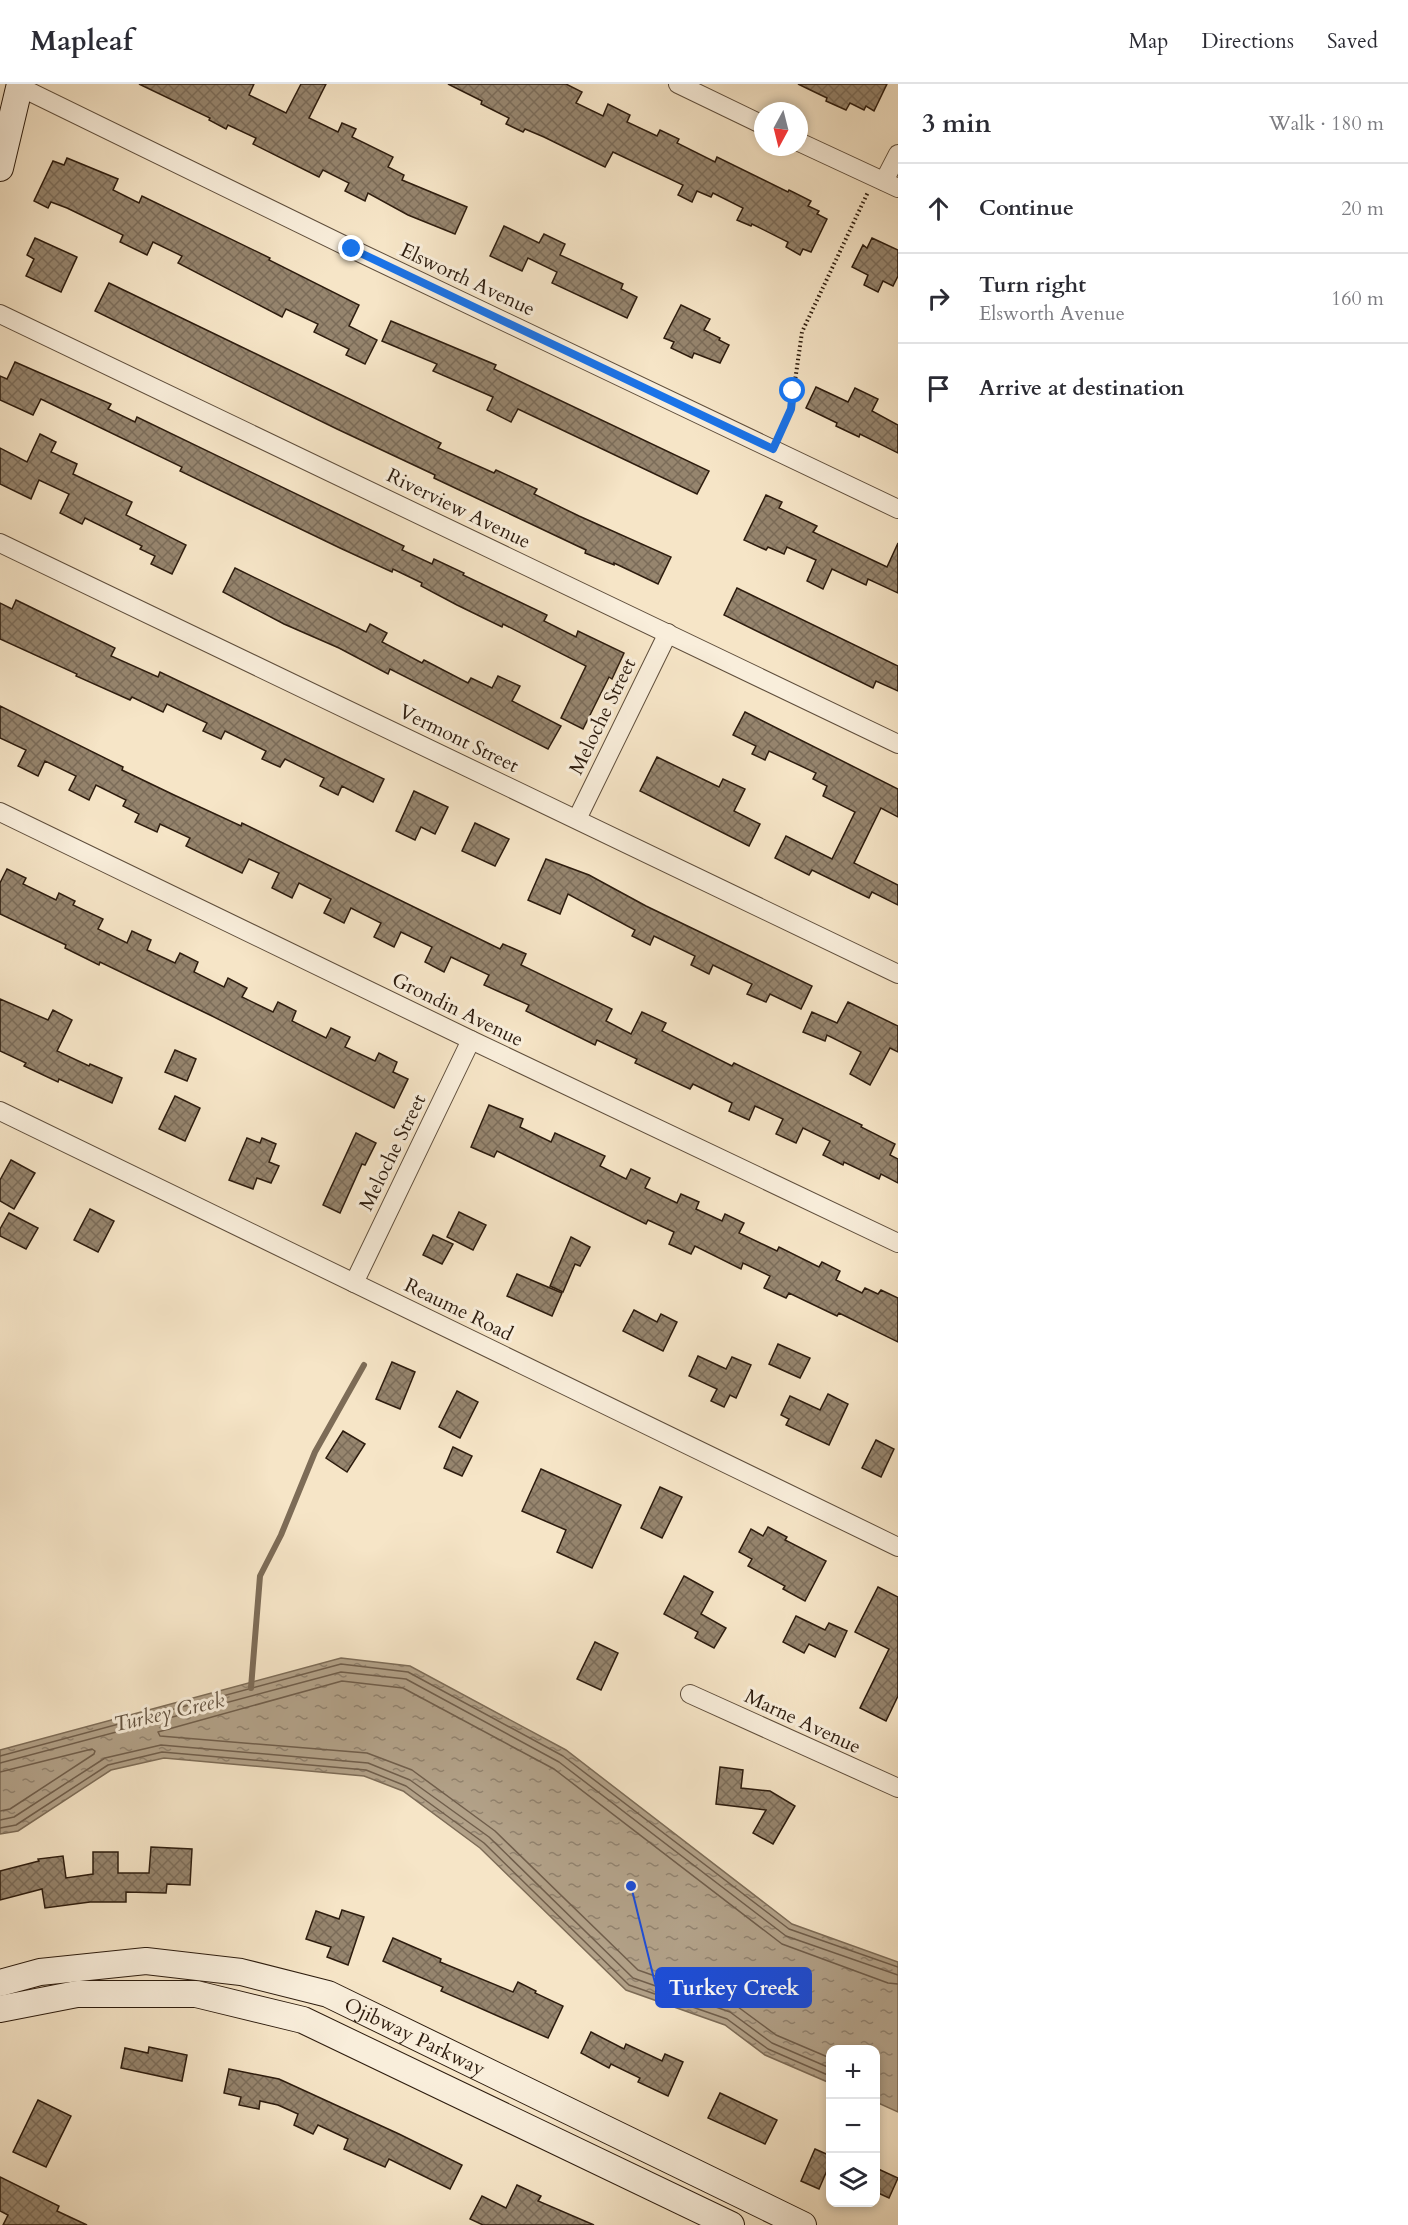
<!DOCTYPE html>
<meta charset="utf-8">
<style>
:root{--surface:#fff;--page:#f2f2f3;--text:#2b2b33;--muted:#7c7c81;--line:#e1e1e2}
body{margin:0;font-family:Cardo,serif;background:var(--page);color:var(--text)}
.controls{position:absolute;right:18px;bottom:18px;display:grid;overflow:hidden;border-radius:12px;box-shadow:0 3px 9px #0003}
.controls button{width:54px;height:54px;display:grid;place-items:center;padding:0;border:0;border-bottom:2px solid var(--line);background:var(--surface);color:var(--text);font:30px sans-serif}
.compass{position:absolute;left:754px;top:18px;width:54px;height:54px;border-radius:50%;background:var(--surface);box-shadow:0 3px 9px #0003;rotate:187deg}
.stop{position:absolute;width:18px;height:18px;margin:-14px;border:4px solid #1a73e8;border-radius:50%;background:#fff}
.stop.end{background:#1a73e8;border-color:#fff;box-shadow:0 2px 6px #0008}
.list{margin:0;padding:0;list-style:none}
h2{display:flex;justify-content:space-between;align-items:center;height:78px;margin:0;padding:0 24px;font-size:26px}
h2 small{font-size:20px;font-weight:400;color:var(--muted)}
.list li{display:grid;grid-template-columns:39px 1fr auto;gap:18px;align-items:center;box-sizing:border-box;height:90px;padding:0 24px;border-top:2px solid var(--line)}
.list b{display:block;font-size:22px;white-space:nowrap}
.list p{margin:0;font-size:20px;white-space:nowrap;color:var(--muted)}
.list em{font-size:20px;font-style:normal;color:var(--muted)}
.icon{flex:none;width:33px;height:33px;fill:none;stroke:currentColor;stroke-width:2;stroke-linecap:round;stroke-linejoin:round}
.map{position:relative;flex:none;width:898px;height:2141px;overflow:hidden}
header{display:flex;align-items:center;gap:36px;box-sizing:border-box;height:84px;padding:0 30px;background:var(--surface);border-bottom:2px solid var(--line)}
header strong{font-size:28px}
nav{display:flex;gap:33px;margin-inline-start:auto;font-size:21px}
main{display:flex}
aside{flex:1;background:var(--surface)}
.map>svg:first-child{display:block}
</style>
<header>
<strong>Mapleaf</strong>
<nav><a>Map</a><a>Directions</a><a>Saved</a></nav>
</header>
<main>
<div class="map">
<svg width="898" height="2141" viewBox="0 0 898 2141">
<defs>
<pattern id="water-ripples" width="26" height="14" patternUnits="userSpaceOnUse" patternTransform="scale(1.5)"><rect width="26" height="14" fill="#b2a188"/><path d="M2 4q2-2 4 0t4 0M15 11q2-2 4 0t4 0" fill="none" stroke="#91826e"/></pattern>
<pattern id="building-cross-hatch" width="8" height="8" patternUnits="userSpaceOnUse" patternTransform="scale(1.5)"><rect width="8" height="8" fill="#96856e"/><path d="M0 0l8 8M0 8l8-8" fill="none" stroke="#7b6c59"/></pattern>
</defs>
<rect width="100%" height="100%" fill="#f6e5c7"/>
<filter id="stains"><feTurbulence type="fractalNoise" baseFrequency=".00333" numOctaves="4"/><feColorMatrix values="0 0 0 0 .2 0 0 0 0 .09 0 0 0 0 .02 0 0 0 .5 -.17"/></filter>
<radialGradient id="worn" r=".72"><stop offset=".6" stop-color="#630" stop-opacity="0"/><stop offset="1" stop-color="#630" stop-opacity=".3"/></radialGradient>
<path fill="url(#water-ripples)" stroke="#7d6c57" stroke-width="1.5" d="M341 1574 410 1582 566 1666 792 1840 898 1878V2028L876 2018V1966H830V1999L765 1971 725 1941 626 1906 480 1764 403 1707 364 1692 164 1674 111 1686 18 1747 0 1750V1666Z"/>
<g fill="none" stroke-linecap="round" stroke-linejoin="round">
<g stroke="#705e4b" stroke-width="1.5">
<path d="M0 1672 341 1580 408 1588 563 1672 789 1845 898 1883"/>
<path d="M0 1679 341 1588 406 1595 559 1678 786 1852 898 1891"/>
<path d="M0 1688 92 1665 95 1667 94 1670 10 1725 0 1727"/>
<path d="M0 1736 14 1733 105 1674 161 1661 368 1679 410 1696 489 1753 633 1894 730 1928 772 1959 830 1984"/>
<path d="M0 1744 16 1741 108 1681 162 1668 366 1686 406 1702 484 1759 629 1901 727 1935 768 1965 830 1992"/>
<path d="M830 1974 776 1951 734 1920 638 1886 495 1747 412 1686 367 1669 160 1652 158 1648 342 1597 403 1604 554 1685 782 1860 888 1899 898 1900"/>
</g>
<path stroke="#7d6c57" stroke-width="6" d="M251 1604 260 1492 281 1451 315 1368 364 1281"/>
</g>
<g fill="url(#building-cross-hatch)" stroke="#2d1c0e" stroke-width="1.5">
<path d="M139 0H254L249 11 286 29 301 0H326L309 34 338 48 342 39 356 45 352 53 393 73 388 83 404 91 402 96 467 123 455 150 408 131 368 109 365 117 345 107 349 99 323 86 319 93 253 60 256 54 228 41 226 45 209 36 210 34Z"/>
<path d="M448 0H566L582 8 576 19 603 32 608 20 630 31 627 38 657 52 660 46 679 55 677 59 715 78 717 73 788 108 789 106 811 117 808 122 819 127 817 130 827 135 811 168 803 165 800 171 786 163 788 158 752 140 751 142 737 136 743 124 713 109 711 113 697 107 692 118 678 111 683 101 613 68 605 83 544 53 525 45 523 48 506 40 509 34 481 20 482 17Z"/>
<path d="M798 0H887L874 27 866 22 864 26 850 19 846 26 826 17 827 14Z"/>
<path d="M67 74 118 95 113 106 139 119 142 112 270 174 269 176 359 221 349 242 377 256 365 280 346 271 349 265 314 248 318 240 286 225 282 233 178 179 182 172 153 158 147 171 120 158 123 151 67 124 51 118 48 124 34 117 53 77 64 81Z"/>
<path d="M504 142 539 159 544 150 565 160 560 171 623 200 621 205 637 213 627 234 552 199 557 188 528 174 522 187 490 172Z"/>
<path d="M35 154 77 173 61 208 26 192 34 175 27 171Z"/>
<path d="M872 154 898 166V192L893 202 883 197 878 208 864 201 868 191 852 183 863 161 867 164Z"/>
<path d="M109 199 441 359 438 364 494 389 496 386 537 405 534 410 579 432 671 473 658 500 614 479V481L585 469 586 466 434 394 435 391 337 345 95 227Z"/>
<path d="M681 221 710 235 704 246 720 254 719 256 729 261 720 279 694 269 692 274 671 264 674 258 664 254Z"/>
<path d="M391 237 496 281 494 285 709 387 697 410 518 325 511 338 487 326 493 313 433 287 437 280 382 257Z"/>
<path d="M15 278 111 320 108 325 135 338 137 333 404 462 402 466 432 480 434 475 464 489 463 491 547 531 544 537 576 553 578 547 624 569 612 595 609 593 583 645 561 634 586 582 503 540 502 543 457 521 421 502 422 499 393 485 392 488 340 464 180 387 182 383 41 315 33 331 0 316V292L7 295Z"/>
<path d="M816 303 848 318 855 304 878 315 872 327 898 341V369L860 350 859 353 836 342 837 339 806 324Z"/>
<path d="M40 350 56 358 51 368 77 380 73 390 132 418 126 431 186 461 172 490 151 480 155 472 140 465 142 462 85 434 82 440 60 429 69 410 39 396 31 415 0 400V364L27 378Z"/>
<path d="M766 411 782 418 779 424 817 442 813 448 887 483 898 459V509L868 495 866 501 832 485 823 505 807 497 816 476 787 463 784 470 768 463 766 466 744 456Z"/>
<path d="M235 484 366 548 370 540 387 549 382 558 422 579 424 576 468 599 471 594 492 604 498 592 520 602 512 617 561 642 548 665 390 585 388 590 339 564 284 540 223 508Z"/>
<path d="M737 504 898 582V607L876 597 873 604 724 531Z"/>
<path d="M16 516 115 564 111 572 158 593 160 588 384 695 373 718 342 702 338 711 320 702 324 694 285 675 280 683 262 675 266 667 225 647 221 655 203 647 207 639 167 620 163 628 132 613 130 616 76 592 77 590 0 555V519L12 525Z"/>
<path d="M0 622 123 683 122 686 174 711 241 742 242 739 500 865 503 860 526 870 521 881 612 925 606 937 631 950 642 928 666 939 662 947 732 982 734 979 862 1041 861 1043 895 1060 890 1071 898 1075V1099L881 1090 879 1095 844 1078 843 1081 823 1071 830 1057 803 1044 796 1059 776 1050 783 1035 755 1022 749 1036 729 1027 732 1019 693 1000 690 1005 635 979 637 975 597 956 595 961 526 927 529 921 484 901 489 891 451 873 444 888 425 878 432 863 401 848 394 863 374 853 381 839 351 824 344 839 324 829 331 815 299 799 292 814 272 804 279 789 249 775 242 789 186 762 190 754 160 740 157 748 135 738 139 730 123 722 126 716 96 701 89 716 69 706 76 692 45 677 38 692 18 682 26 666 0 654Z"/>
<path d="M745 628 898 705V733L881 724 854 779 898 801V821L872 808 869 814 812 786 809 791 775 774 786 752 832 775 855 728 823 712 827 702 813 695 816 689 769 667 765 676 752 670 756 662 733 651Z"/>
<path d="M657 673 719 703 723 695 745 705 734 727 760 740 749 762 640 707Z"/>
<path d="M414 707 448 723 435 750 421 743 415 756 396 747Z"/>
<path d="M475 739 509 755 495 782 462 767Z"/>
<path d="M546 775 589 791 646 822 812 902 801 925 770 910 766 918 747 910 752 900 713 881 709 890 691 881 695 872 654 852 650 861 632 852 635 846 568 810 560 830 528 816Z"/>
<path d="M7 785 26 794 23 800 56 816 59 809 75 817 73 821 103 835 98 845 127 859 132 847 151 856 147 866 175 879 180 869 198 878 194 888 224 903 228 894 247 904 242 913 273 928 278 918 296 927 292 937 326 954 331 944 350 953 345 963 375 977 379 969 397 978 393 988 408 995 394 1024 210 931 100 878 99 881 65 864 66 861 0 830V799Z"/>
<path d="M0 915 48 936 53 926 72 936 57 967 89 982 90 980 122 994 112 1019 59 995 58 998 24 982 26 979 0 967Z"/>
<path d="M848 918 898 942V968L890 964 870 1001 850 990 861 968 827 951 825 957 803 948 812 928 837 939Z"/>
<path d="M175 966 196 975 187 997 165 988Z"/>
<path d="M175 1012 200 1024 185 1057 159 1045Z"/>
<path d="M489 1021 523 1035 520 1043 551 1058 555 1049 605 1072 600 1082 626 1095 631 1085 650 1094 645 1104 677 1119 681 1110 699 1118 696 1125 722 1137 725 1130 744 1139 739 1149 777 1167 779 1163 819 1183 822 1178 840 1187 836 1196 862 1209 865 1204 878 1210 881 1206 898 1214V1258L839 1229 837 1232 789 1209 786 1214 764 1204 770 1192 743 1179 741 1185 695 1162 691 1170 669 1160 674 1148 648 1136 646 1140 497 1067 494 1073 471 1063Z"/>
<path d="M356 1049 376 1059 365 1081 362 1080 340 1129 323 1121Z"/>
<path d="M247 1054 260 1059 262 1054 276 1060 269 1078 279 1082 271 1099 257 1094 253 1105 229 1096Z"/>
<path d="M11 1076 35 1089 14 1125 0 1117V1096Z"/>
<path d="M90 1125 114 1137 98 1168 74 1156Z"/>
<path d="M459 1128 486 1141 473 1166 447 1153Z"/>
<path d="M9 1129 38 1144 26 1165 0 1152V1145Z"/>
<path d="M433 1151 453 1160 442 1180 423 1171Z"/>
<path d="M571 1153 590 1163 580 1182 575 1180 563 1208 550 1202Z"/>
<path d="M517 1190 562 1209 552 1232 507 1212Z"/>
<path d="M634 1226 657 1238 661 1230 677 1238 663 1267 623 1247Z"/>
<path d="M778 1260 810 1274 800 1294 769 1280Z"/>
<path d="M698 1272 726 1285 732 1273 751 1281 736 1314 730 1311 724 1323 711 1317 717 1305 689 1292Z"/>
<path d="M392 1278 415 1288 400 1325 376 1315Z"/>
<path d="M457 1307 478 1318 460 1354 439 1343Z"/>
<path d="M828 1310 848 1320 829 1361 786 1341 789 1335 781 1331 790 1312 820 1326Z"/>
<path d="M343 1347 365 1360 347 1388 326 1374Z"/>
<path d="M876 1356 894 1365 881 1393 862 1384Z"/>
<path d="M453 1363 472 1372 462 1392 444 1384Z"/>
<path d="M541 1385 621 1421 592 1484 557 1468 566 1446 522 1427Z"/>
<path d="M660 1403 682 1413 662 1454 641 1444Z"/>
<path d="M768 1443 787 1453 785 1456 826 1477 805 1517 783 1505 785 1502 748 1482 752 1475 739 1468 751 1445 763 1452Z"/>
<path d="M684 1492 713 1508 701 1530 726 1544 714 1564 695 1554 698 1548 664 1530Z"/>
<path d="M878 1503 898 1513V1612L886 1637 860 1624 889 1565 855 1548Z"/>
<path d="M796 1532 825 1546 829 1539 847 1547 835 1573 809 1560 804 1569 783 1558Z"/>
<path d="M595 1558 618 1569 601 1606 577 1595Z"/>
<path d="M720 1683 743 1686 741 1704 770 1707 795 1722 773 1760 753 1749 766 1726 716 1720Z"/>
<path d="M151 1763 192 1765 190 1801 167 1800 166 1809 126 1808V1818H90L45 1824 42 1805 0 1816V1787L39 1777 38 1775 63 1772 66 1794 93 1790V1768H118V1789H149Z"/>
<path d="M342 1826 364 1833 348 1881 327 1873 331 1863 306 1855 316 1827 339 1835Z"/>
<path d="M393 1854 441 1875 440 1878 513 1908 518 1898 536 1907 535 1909 563 1922 548 1954 441 1907 443 1903 383 1877Z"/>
<path d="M591 1948 624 1965 626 1960 662 1977 665 1970 683 1978 668 2012 638 1998 640 1994 611 1980 609 1984 581 1969Z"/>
<path d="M149 1963 187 1971 182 1997 121 1984 125 1964 148 1969Z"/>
<path d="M229 1985 279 1995 399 2050 462 2081 450 2105 389 2075 385 2083 344 2065 348 2055 318 2041 313 2050 294 2041 298 2030 278 2021 260 2017 259 2025 239 2021 241 2013 224 2009Z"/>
<path d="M720 2009 777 2036 765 2060 708 2034Z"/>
<path d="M38 2016 71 2032 46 2083 13 2068Z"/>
<path d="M815 2065 831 2072V2077L819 2105 801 2097Z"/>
<path d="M876 2084 898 2094 889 2114 876 2108Z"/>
<path d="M0 2093 59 2122 57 2127 87 2141H3L8 2131 0 2127Z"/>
<path d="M517 2101 541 2112 538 2117 594 2141H483L470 2135 482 2112 506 2124Z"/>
</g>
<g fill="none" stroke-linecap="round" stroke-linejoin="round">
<g stroke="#5f4e3c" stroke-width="20">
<g id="street">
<path d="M678 0 763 41"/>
<path d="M20 3 352 165 898 425"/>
<path d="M799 58 898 104"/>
<path d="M884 97 898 70"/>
<path d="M0 230 898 660"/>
<path d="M0 459 898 890"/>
<path d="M0 728 471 956 898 1159"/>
<path d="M577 735 668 549"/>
<path d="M0 1027 898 1463"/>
<path d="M354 1199 471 956"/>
<path d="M690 1610 898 1704"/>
</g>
</g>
<g stroke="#2d1c0e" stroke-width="28">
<g id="secondary">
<path d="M0 84 20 0"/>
<path id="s1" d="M0 1899 40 1888 146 1877 241 1888 328 1910 803 2141"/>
<path d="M0 1925 77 1910H196L303 1936 731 2141"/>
</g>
</g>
<path stroke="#2d1c0e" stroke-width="4" stroke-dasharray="1.5 3" stroke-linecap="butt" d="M780 350 791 325 802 248 868 108"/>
<use href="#street" stroke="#f9eedb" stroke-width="18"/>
<use href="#secondary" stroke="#f9eedb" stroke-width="26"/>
</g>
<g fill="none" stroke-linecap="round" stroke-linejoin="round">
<path stroke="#1a73e8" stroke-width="8" d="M352 165 773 365 791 325 793 307"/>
</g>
<g text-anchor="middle" stroke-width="6" stroke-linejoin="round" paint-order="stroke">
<g font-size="20" fill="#2d1c0e" stroke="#f9eedb">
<text transform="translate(468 195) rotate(25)" y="7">Elsworth Avenue</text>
<text transform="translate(459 424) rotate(26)" y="7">Riverview Avenue</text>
<text transform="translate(602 632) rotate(-64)" y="7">Meloche Street</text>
<text transform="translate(459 654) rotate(26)" y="7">Vermont Street</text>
<text transform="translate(458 925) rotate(26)" y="7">Grondin Avenue</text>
<text transform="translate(392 1068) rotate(-64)" y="7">Meloche Street</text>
<text transform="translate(459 1225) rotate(26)" y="7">Reaume Road</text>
<text transform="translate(803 1637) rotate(25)" y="7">Marne Avenue</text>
<text dy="7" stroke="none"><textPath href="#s1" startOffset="430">Ojibway Parkway</textPath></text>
</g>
<g font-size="21" font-style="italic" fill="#62513f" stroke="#f9eedb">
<text transform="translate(169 1628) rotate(-13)" y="7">Turkey Creek</text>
</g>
</g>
<path fill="none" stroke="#1d4ed8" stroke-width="2" d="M631 1802L656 1903"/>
<circle fill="#1d4ed8" stroke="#f9eedb" stroke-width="2" cx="631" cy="1802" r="6"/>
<rect fill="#1d4ed8" stroke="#1d4ed8" stroke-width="2" x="656" y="1884" width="155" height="39" rx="6"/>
<g font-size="21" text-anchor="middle" font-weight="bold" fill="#fff">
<text x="734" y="1911">Turkey Creek</text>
</g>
<rect width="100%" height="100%" filter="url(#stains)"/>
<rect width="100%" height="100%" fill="url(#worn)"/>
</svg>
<div class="controls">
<button>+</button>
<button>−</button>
<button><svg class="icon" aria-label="layers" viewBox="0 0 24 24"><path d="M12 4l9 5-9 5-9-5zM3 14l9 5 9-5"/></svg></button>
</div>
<svg class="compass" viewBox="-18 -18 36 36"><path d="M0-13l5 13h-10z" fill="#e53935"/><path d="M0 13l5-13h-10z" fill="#7c7c81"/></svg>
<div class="stop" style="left:793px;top:307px"></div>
<div class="stop end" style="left:352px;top:165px"></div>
</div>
<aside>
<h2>3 min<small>Walk · 180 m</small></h2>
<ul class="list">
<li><svg class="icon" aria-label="ahead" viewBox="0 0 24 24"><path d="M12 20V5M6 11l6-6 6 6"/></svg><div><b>Continue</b></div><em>20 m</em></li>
<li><svg class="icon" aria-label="right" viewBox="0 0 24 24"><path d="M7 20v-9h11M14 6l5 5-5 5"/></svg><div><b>Turn right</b><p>Elsworth Avenue</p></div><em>160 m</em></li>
<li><svg class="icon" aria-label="arrive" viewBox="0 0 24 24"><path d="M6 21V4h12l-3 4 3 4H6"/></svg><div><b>Arrive at destination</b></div></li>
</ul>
</aside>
</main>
